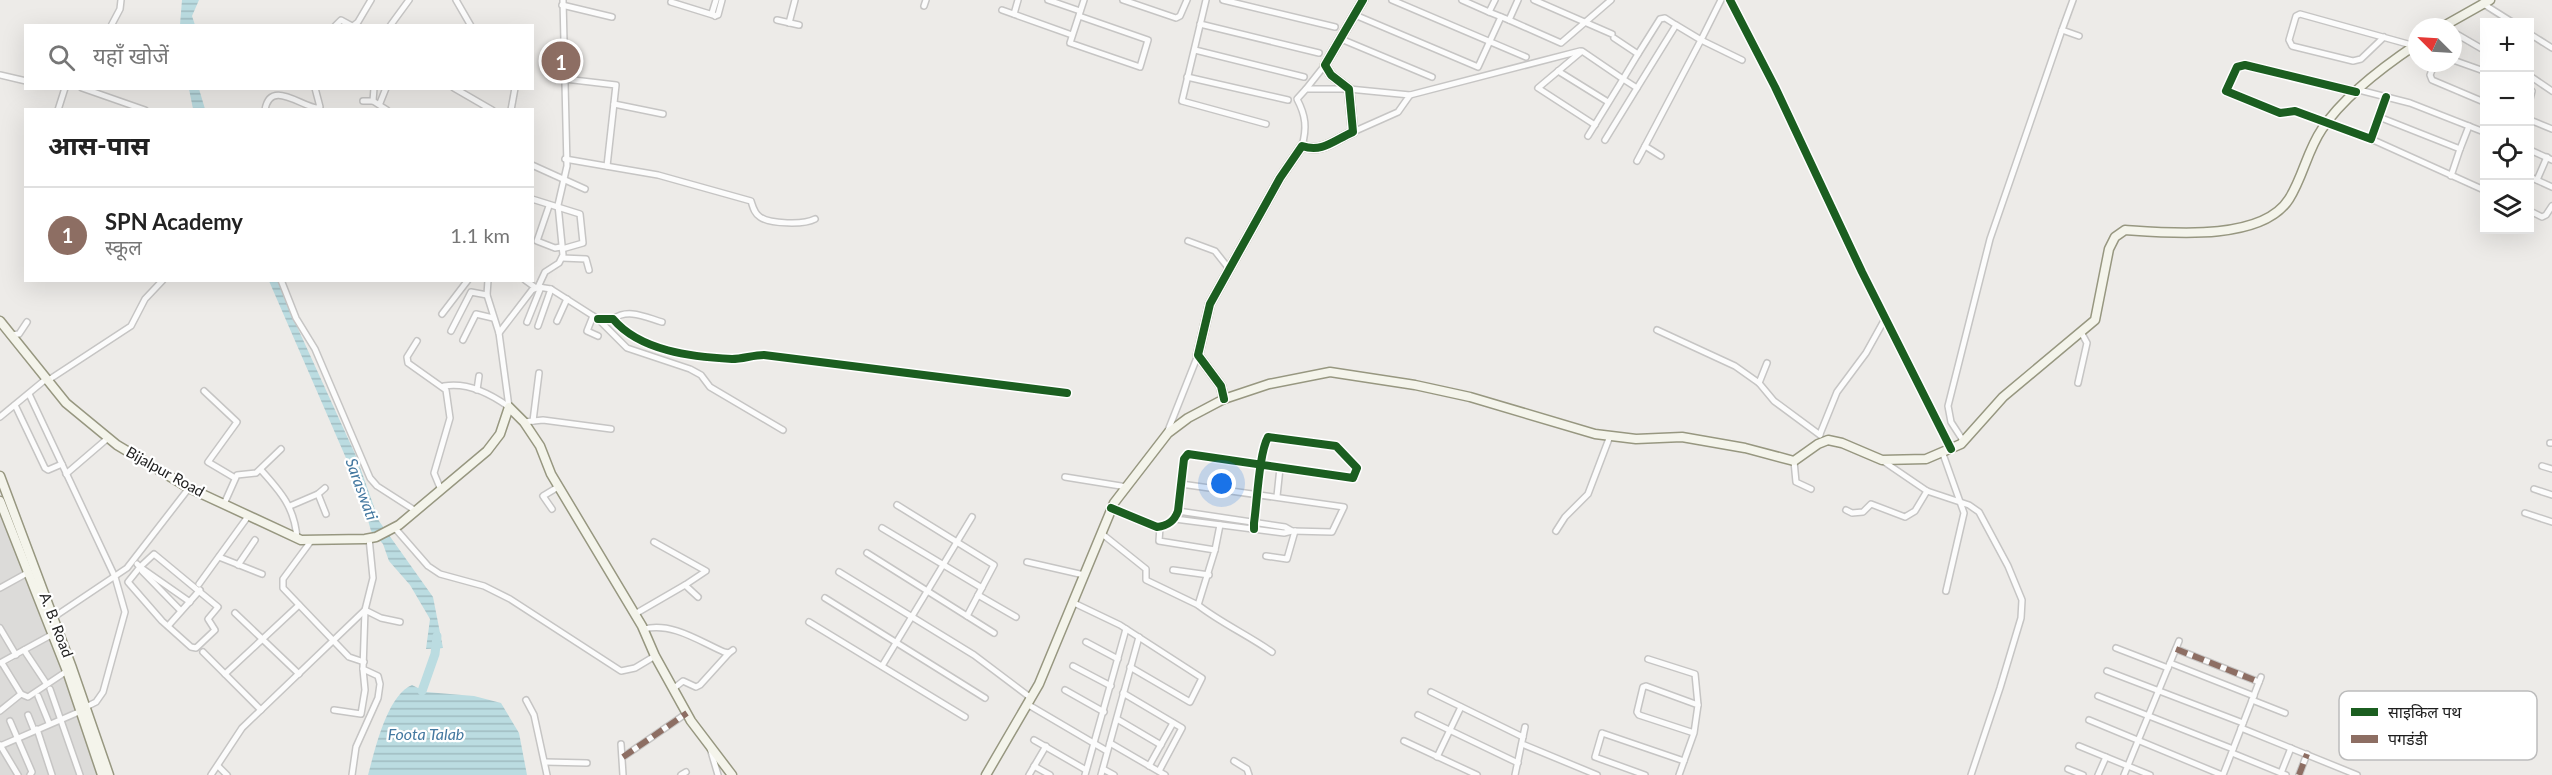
<!DOCTYPE html>
<html lang="hi">
<meta charset="utf-8">
<style>
:root{--surface:#fff;--page:#f6f6f6;--text:#222;--muted:#767676;--line:#e0e0e0;--accent:#676665}
body{margin:0;font-family:Lato,"Noto Sans Devanagari",sans-serif;background:var(--page);color:var(--text)}
.controls{position:absolute;right:18px;top:18px;display:grid;overflow:hidden;border-radius:0px;box-shadow:0 6px 24px #0002}
.controls button{width:54px;height:54px;display:grid;place-items:center;padding:0;border:0;border-bottom:2px solid var(--line);background:var(--surface);color:var(--text);font:30px sans-serif}
.compass{position:absolute;left:2408px;top:18px;width:54px;height:54px;border-radius:50%;background:var(--surface);box-shadow:0 6px 24px #0002;rotate:294deg}
.you{position:absolute;left:1222px;top:484px;width:21px;height:21px;margin:-15px;border:4px solid #fff;border-radius:50%;background:#1a73e8;box-shadow:0 0 0 9px #1a73e833}
.badge{display:grid;place-items:center;width:39px;height:39px;border-radius:50%;background:var(--accent);color:#fff;font-size:20px;font-weight:700}
.pin{position:absolute;translate:-50% -50%;border:3px solid #fff;box-shadow:0 2px 6px #0006}
.list{margin:0;padding:0;list-style:none}
h2{display:flex;justify-content:space-between;align-items:center;height:78px;margin:0;padding:0 24px;font-size:26px}
h2 small{font-size:20px;font-weight:400;color:var(--muted)}
.list li{display:grid;grid-template-columns:39px 1fr auto;gap:18px;align-items:center;box-sizing:border-box;height:96px;padding:0 24px;border-top:2px solid var(--line)}
.list b{display:block;font-size:22px;white-space:nowrap}
.list p{margin:0;font-size:20px;white-space:nowrap;color:var(--muted)}
.list em{font-size:20px;font-style:normal;color:var(--muted)}
.icon{flex:none;width:33px;height:33px;fill:none;stroke:currentColor;stroke-width:2;stroke-linecap:round;stroke-linejoin:round}
.map{position:relative;flex:none;width:2552px;height:775px;overflow:hidden}
.search{position:absolute;background:var(--surface);box-shadow:0 6px 24px #0002;left:24px;top:24px;width:510px;height:66px;display:flex;align-items:center;gap:15px;box-sizing:border-box;padding:0 21px;border-radius:0px;color:var(--muted);font-size:22px}
.panel{position:absolute;background:var(--surface);box-shadow:0 6px 24px #0002;left:24px;top:108px;width:510px;height:174px;border-radius:0px}
.map>svg:first-child{display:block}
</style>
<div class="map">
<svg width="2552" height="775" viewBox="0 0 2552 775">
<defs>
<pattern id="water-rules" width="6" height="5" patternUnits="userSpaceOnUse" patternTransform="scale(1.5)"><rect width="6" height="5" fill="#bbdce1"/><path d="M0 2.5h6" fill="none" stroke="#a0bcc1"/></pattern>
</defs>
<rect width="100%" height="100%" fill="#edebe8"/>
<g fill="#dcdbd9">
<path d="M0 500 52 631 0 660Z"/>
<path d="M55 637 97 775H0V668Z"/>
</g>
<g fill="url(#water-rules)">
<path d="M182 0H199L192 16 195 25H180Z"/>
<path d="M189 89H199L205 109H193Z"/>
<path d="M269 281H279L284 298 356 456 379 521 433 597 443 648 426 649 430 619 410 585 389 561 383 544 371 531 359 488Z"/>
<path d="M412 685 426 692 474 696 501 703 519 733 527 775H368C375 750 387 695 412 685Z"/>
</g>
<g fill="none" stroke-linecap="round" stroke-linejoin="round">
<path stroke="#bbdce1" stroke-width="9" d="M422 691 435 654 437 636"/>
<g stroke="#c6c5c4" stroke-width="8">
<g id="street">
<path d="M456 0 471 26"/>
<path d="M1048 0 1080 11"/>
<path d="M1123 0 1176 18 1180 16 1187 0"/>
<path d="M1206 0 1182 101 1266 124"/>
<path d="M1223 0 1335 27"/>
<path d="M1392 0 1526 57"/>
<path d="M1462 0 1489 12"/>
<path d="M1495 0 1489 12 1509 20"/>
<path d="M1518 0 1509 20 1561 43 1611 0"/>
<path d="M1534 0 1612 34"/>
<path d="M1721 0 1701 40 1742 60"/>
<path d="M1730 0 1775 87 1862 272 1951 449"/>
<path d="M2073 0 2062 30 2079 36"/>
<path d="M671 2 713 15"/>
<path d="M2482 3 2512 22"/>
<path d="M562 5 612 17"/>
<path d="M924 6 926 0"/>
<path d="M1002 10 1072 35"/>
<path d="M1014 14 1018 0"/>
<path d="M1355 15 1478 67 1501 17"/>
<path d="M715 16 718 15 722 0"/>
<path d="M715 16 712 13 716 0"/>
<path d="M1079 16 1148 40 1140 67 1070 43 1084 0"/>
<path d="M777 20 799 25"/>
<path d="M789 23 795 0"/>
<path d="M1200 24 1319 53"/>
<path d="M111 26 120 9 121 0"/>
<path d="M335 26 341 20 352 26"/>
<path d="M353 26 358 22 371 0"/>
<path d="M390 26 409 0"/>
<path d="M2453 32 2484 50"/>
<path d="M2530 34 2552 48"/>
<path d="M2384 37 2361 59 2353 61 2292 46 2289 40 2296 16 2300 14 2415 46"/>
<path d="M1341 39 1432 77"/>
<path d="M1195 50 1304 77"/>
<path d="M1638 54 1660 19 1665 18 1676 25"/>
<path d="M2453 60 2484 71"/>
<path d="M2435 63 2430 75 2432 80 2484 102"/>
<path d="M1558 71 1608 102"/>
<path d="M0 75 26 81"/>
<path d="M2530 76 2552 91"/>
<path d="M1187 77 1288 100"/>
<path d="M565 79 616 85 607 166"/>
<path d="M82 88 145 110"/>
<path d="M454 88 492 110"/>
<path d="M1306 89 1325 65"/>
<path d="M2530 89 2532 91 2530 99"/>
<path d="M2359 90 2410 103 2484 132"/>
<path d="M2355 92 2245 65 2237 67 2226 91 2280 113 2295 111 2371 139 2386 97"/>
<path d="M1410 95 1580 51"/>
<path d="M363 101H373L387 110"/>
<path d="M373 101 374 88"/>
<path d="M380 103 386 88"/>
<path d="M614 104 663 114"/>
<path d="M58 110 65 88"/>
<path d="M265 110C270 78 303 108 318 108L320 107 315 88"/>
<path d="M511 110 515 88"/>
<path d="M2379 117 2460 149 2469 126"/>
<path d="M2530 120 2552 129"/>
<path d="M1595 125 1538 88 1582 51 1623 79 1638 54 1614 38"/>
<path d="M1588 136 1623 79 1637 88 1605 140"/>
<path d="M2371 139 2484 190"/>
<path d="M1302 146C1307 128 1306 116 1297 99L1306 89H1349L1410 95 1398 112 1353 132"/>
<path d="M1645 146 1661 156"/>
<path d="M2530 150 2552 160"/>
<path d="M565 159 658 175 751 201C753 207 754 213 760 217 770 224 804 225 815 219"/>
<path d="M1637 161 1701 40 1676 25 1637 88"/>
<path d="M532 165 585 189"/>
<path d="M2451 176 2460 149"/>
<path d="M2530 177 2552 187"/>
<path d="M2537 180 2547 157"/>
<path d="M532 199 580 214 583 243 562 249"/>
<path d="M549 206 537 241 555 248 561 247"/>
<path d="M2530 211 2542 217 2546 215 2552 206"/>
<path d="M1188 241 1215 251 1230 270"/>
<path d="M562 258 586 259 589 270"/>
<path d="M281 280 296 318 315 349 370 478 377 486 416 511"/>
<path d="M488 280 487 295 499 333 509 407"/>
<path d="M525 280 536 288"/>
<path d="M538 287 545 272 559 263 563 255 558 205 567 166 563 0"/>
<path d="M442 314 468 280"/>
<path d="M593 316 587 331 598 336"/>
<path d="M598 319H613C640 351 692 357 732 359 743 359 753 355 764 355L1067 393"/>
<path d="M613 319C628 308 645 317 662 322"/>
<path d="M557 321 567 299"/>
<path d="M527 322 541 287"/>
<path d="M538 326 551 289"/>
<path d="M1657 330 1735 366 1759 383"/>
<path d="M451 331 471 292 487 295"/>
<path d="M499 333 532 290 538 287 551 289 598 319 627 348 690 369 701 375 710 387 783 430"/>
<path d="M10 335 19 334 27 322"/>
<path d="M463 340 476 314 493 318"/>
<path d="M417 341 407 357 408 363 446 390 450 418 434 473 441 490"/>
<path d="M1767 363 1759 383 1774 401 1820 435"/>
<path d="M47 381 131 326 145 299 163 280"/>
<path d="M2078 383 2087 343 2081 332"/>
<path d="M444 386C467 382 491 394 509 407"/>
<path d="M477 390 479 376"/>
<path d="M204 391 237 422 208 462 235 478"/>
<path d="M29 394 115 577 125 612 103 692 96 702 86 707"/>
<path d="M15 405 45 468 48 470 62 464"/>
<path d="M0 417 46 379"/>
<path d="M533 421 539 373"/>
<path d="M524 422 543 420 611 429"/>
<path d="M1167 433 1198 355"/>
<path d="M1820 434 1837 392 1866 353 1886 317"/>
<path d="M1964 442 1951 422 1948 406 1990 239 2062 30"/>
<path d="M2550 443H2552"/>
<path d="M1943 454 1964 513 1946 591"/>
<path d="M1794 461 1796 482 1811 489"/>
<path d="M1883 461 1927 491 1969 505 1979 512 2008 566 2022 600 2021 618 2000 688 1971 775"/>
<path d="M2542 466 2552 469"/>
<path d="M261 470C281 492 295 508 297 539"/>
<path d="M66 474 108 438"/>
<path d="M1065 477 1127 487"/>
<path d="M1181 484 1344 507 1332 532 1292 531"/>
<path d="M2534 489 2552 495"/>
<path d="M318 494 326 514"/>
<path d="M1277 496 1280 468"/>
<path d="M224 504 237 475 256 473 281 449"/>
<path d="M897 505 994 565 967 616"/>
<path d="M290 506 318 494 325 488"/>
<path d="M1111 508 1157 527C1167 526 1174 522 1178 511L1184 459 1188 454 1353 478 1357 468 1336 446 1268 437C1259 453 1257 503 1254 523V529"/>
<path d="M552 509 543 496 558 487"/>
<path d="M1846 510 1852 513 1863 512 1871 504 1905 517 1915 511 1927 491"/>
<path d="M2525 513 2552 522"/>
<path d="M1175 519 1284 533 1292 531 1285 527 1178 511"/>
<path d="M394 527 428 566 440 574 484 586 510 599 621 671 635 668 655 656"/>
<path d="M1160 527 1159 541 1215 550 1198 605C1221 623 1248 635 1272 652"/>
<path d="M882 528 982 588"/>
<path d="M1556 531 1565 517 1588 494 1610 436"/>
<path d="M1101 533 1146 569V580L1198 605"/>
<path d="M311 541 283 579V588L349 657 364 662"/>
<path d="M654 542 706 571 685 585"/>
<path d="M1215 550 1220 525"/>
<path d="M867 553 994 633"/>
<path d="M1266 556 1287 559 1295 531"/>
<path d="M219 557 262 574"/>
<path d="M1027 562 1084 575"/>
<path d="M137 564 140 567 154 554 218 607 208 619 215 630 196 648 191 647 162 621 128 582 140 567"/>
<path d="M238 565 255 540"/>
<path d="M140 567 190 602"/>
<path d="M1173 570 1209 575"/>
<path d="M142 571 181 611"/>
<path d="M839 572 974 655 1031 698"/>
<path d="M199 584 249 515"/>
<path d="M0 588 29 572"/>
<path d="M978 595 1016 617"/>
<path d="M825 598 985 698"/>
<path d="M1074 603 1120 625 1202 678 1190 702 1130 667"/>
<path d="M235 613 299 674"/>
<path d="M635 614 685 585 698 597"/>
<path d="M54 617 127 568 189 488"/>
<path d="M809 622 965 717"/>
<path d="M168 626 200 590"/>
<path d="M0 628 16 655"/>
<path d="M644 629C672 622 699 641 724 652L729 653 733 650"/>
<path d="M1086 642 1118 659"/>
<path d="M2116 648 2168 668"/>
<path d="M2176 649 2259 682"/>
<path d="M24 650 46 683"/>
<path d="M203 652 261 710"/>
<path d="M1648 659 1695 674 1698 705"/>
<path d="M0 663 53 634"/>
<path d="M2 663 21 694"/>
<path d="M2170 663 2254 696"/>
<path d="M882 666 972 517"/>
<path d="M1073 666 1111 686"/>
<path d="M2107 671 2243 723"/>
<path d="M225 674 299 605"/>
<path d="M50 689 80 775"/>
<path d="M673 689 683 681 696 687 700 685 729 653"/>
<path d="M1065 690 1104 712"/>
<path d="M1431 692 1523 737"/>
<path d="M1123 693 1182 728 1159 771"/>
<path d="M38 696 49 723"/>
<path d="M2098 696 2233 749"/>
<path d="M526 700 534 715 547 775"/>
<path d="M2252 700 2285 713"/>
<path d="M1027 704 1107 751"/>
<path d="M334 710 361 714 365 690 363 669"/>
<path d="M0 711 21 694 28 697 67 671"/>
<path d="M28 715 34 730"/>
<path d="M1418 715 1518 763"/>
<path d="M1117 719 1161 745"/>
<path d="M2089 720 2222 775"/>
<path d="M10 721 32 772 30 775"/>
<path d="M2241 728 2357 775"/>
<path d="M37 729 52 775"/>
<path d="M1034 740 1086 770"/>
<path d="M1404 741 1477 775"/>
<path d="M1110 743 1165 775"/>
<path d="M621 744 623 775"/>
<path d="M1522 744 1597 775"/>
<path d="M0 745 18 775"/>
<path d="M0 746 81 711"/>
<path d="M2079 746 2150 775"/>
<path d="M710 748 718 775"/>
<path d="M2232 753 2286 775"/>
<path d="M623 757 687 713"/>
<path d="M1437 757 1461 707"/>
<path d="M1234 761 1247 769 1249 775"/>
<path d="M545 762 587 763"/>
<path d="M218 766 227 775"/>
<path d="M1034 766 1050 775"/>
<path d="M1149 766 1173 723"/>
<path d="M1103 769 1114 775"/>
<path d="M2068 769 2083 775"/>
<path d="M2281 773 2291 748"/>
<path d="M211 775 242 728 365 610 373 578 369 538"/>
<path d="M352 775 356 747 378 698 380 684 378 676 363 669 365 610 381 618 400 622"/>
<path d="M681 775 686 772"/>
<path d="M1029 775 1046 746"/>
<path d="M1085 775 1126 629"/>
<path d="M1101 775 1139 637"/>
<path d="M1515 775 1525 727"/>
<path d="M1645 775 1595 757 1602 733 1684 761"/>
<path d="M1679 775 1694 733 1698 705 1646 686 1643 687 1637 712 1639 715 1694 733"/>
<path d="M2098 775 2106 757"/>
<path d="M2124 775 2179 641"/>
<path d="M2223 775 2261 677"/>
<path d="M2299 775 2307 754"/>
</g>
</g>
<g stroke="#979780" stroke-width="11">
<g id="secondary">
<path d="M2442 27 2490 0"/>
<path d="M0 321 66 403 117 445 189 488 301 540 365 539 376 537 399 525 487 451 500 434 509 407 524 422 540 446 551 474 642 626 655 656 691 721 732 775"/>
<path d="M1224 399 1221 386 1198 355 1210 304 1280 178 1302 146C1323 153 1334 140 1353 132L1349 89 1331 75 1325 65 1363 0"/>
<path d="M0 476 72 668 109 775"/>
<path d="M0 501 67 671 102 775"/>
<path d="M986 775 1039 684 1114 503 1168 433 1188 418 1224 399 1269 384 1330 372 1415 385 1470 397 1595 434 1636 439 1682 437 1745 448 1794 461 1818 444 1828 440 1842 443 1882 460 1926 459 1961 444 2003 397 2095 320 2109 249 2115 237 2125 230C2169 233 2262 242 2289 199 2303 177 2307 151 2322 129 2344 96 2384 66 2417 44"/>
</g>
</g>
<use href="#street" stroke="#fcfcfc" stroke-width="5"/>
<use href="#secondary" stroke="#f4f4eb" stroke-width="8"/>
<g stroke="#8d6e63" stroke-width="6" stroke-dasharray="12 6" stroke-linecap="butt">
<path d="M2176 649 2259 682"/>
<path d="M623 757 687 713"/>
<path d="M2299 775 2307 754"/>
</g>
<g stroke="#fff" stroke-width="11">
<g id="cycleway">
<path d="M1730 0 1775 87 1862 272 1951 449"/>
<path d="M2356 92 2245 65 2237 67 2226 91 2280 113 2295 111 2371 139 2386 97"/>
<path d="M598 319H613C640 351 692 357 732 359 743 359 753 355 764 355L1067 393"/>
<path d="M1224 399 1221 386 1198 355 1210 304 1280 178 1302 146C1323 153 1334 140 1353 132L1349 89 1331 75 1325 65 1363 0"/>
<path d="M1111 508 1157 527C1167 526 1174 522 1178 511L1184 459 1188 454 1353 478 1357 468 1336 446 1268 437C1259 453 1257 503 1254 523V529"/>
</g>
</g>
<use href="#cycleway" stroke="#1b5e20" stroke-width="8"/>
</g>
<g text-anchor="middle" stroke-width="4.5" stroke-linejoin="round" paint-order="stroke">
<g font-size="15" fill="#1f1f1f" stroke="#fff">
<text transform="translate(165 472) rotate(29)" y="5">Bijalpur Road</text>
<text transform="translate(56 625) rotate(69)" y="5">A. B. Road</text>
</g>
<g font-size="16" font-style="italic" fill="#4478a0" stroke="#fff">
<text transform="translate(362 489) rotate(70)" y="6">Saraswati</text>
<text x="426" y="740">Foota Talab</text>
</g>
</g>
<rect x="2339" y="691" width="198" height="69" rx="9" fill="#fff" stroke="#bcbcbc" stroke-width="1.5"/>
<rect x="2351" y="708" width="27" height="8" fill="#1b5e20"/>
<rect x="2351" y="735" width="27" height="8" fill="#8d6e63"/>
<g font-size="16" fill="#1f1f1f">
<text x="2388" y="718">साइकिल पथ</text>
<text x="2388" y="745">पगडंडी</text>
</g>
</svg>
<div class="controls">
<button>+</button>
<button>−</button>
<button><svg class="icon" aria-label="locate" viewBox="0 0 24 24"><circle cx="12" cy="12" r="6"/><path d="M12 2v4M12 18v4M2 12h4M18 12h4"/></svg></button>
<button><svg class="icon" aria-label="layers" viewBox="0 0 24 24"><path d="M12 4l9 5-9 5-9-5zM3 14l9 5 9-5"/></svg></button>
</div>
<svg class="compass" viewBox="-18 -18 36 36"><path d="M0-13l5 13h-10z" fill="#e53935"/><path d="M0 13l5-13h-10z" fill="#767676"/></svg>
<div class="you"></div>
<div class="pin badge" style="left:561px;top:61px;background:#8d6e63">1</div>
<div class="search"><svg class="icon" aria-label="search" viewBox="0 0 24 24"><circle cx="10" cy="10" r="6"/><path d="M15 15l6 6"/></svg>यहाँ खोजें</div>
<section class="panel">
<h2>आस-पास<small></small></h2>
<ul class="list">
<li><span class="badge" style="background:#8d6e63">1</span><div><b>SPN Academy</b><p>स्कूल</p></div><em>1.1 km</em></li>
</ul>
</section>
</div>
